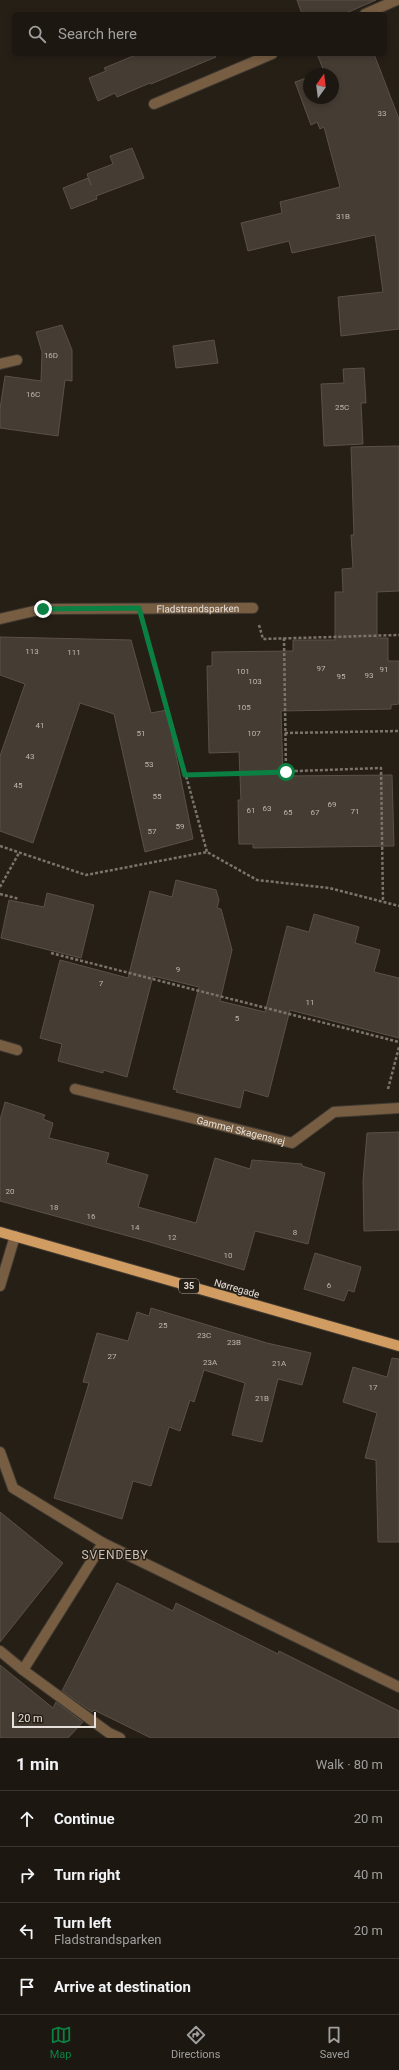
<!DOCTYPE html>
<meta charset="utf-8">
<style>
:root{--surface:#1c1710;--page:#252019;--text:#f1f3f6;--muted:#a09f9f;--line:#3a3630;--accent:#0b8043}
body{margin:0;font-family:Roboto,sans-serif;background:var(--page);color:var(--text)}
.compass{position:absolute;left:303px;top:68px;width:36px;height:36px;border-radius:50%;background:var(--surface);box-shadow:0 2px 6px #0003;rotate:14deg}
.scale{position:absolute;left:12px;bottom:10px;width:84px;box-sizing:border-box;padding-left:4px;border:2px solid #e6e0db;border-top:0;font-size:11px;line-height:14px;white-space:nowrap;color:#e6e0db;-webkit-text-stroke:3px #261f16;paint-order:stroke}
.stop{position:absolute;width:12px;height:12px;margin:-9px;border:3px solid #0b8043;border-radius:50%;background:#fff}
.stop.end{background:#0b8043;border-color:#fff;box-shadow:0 1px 4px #0008}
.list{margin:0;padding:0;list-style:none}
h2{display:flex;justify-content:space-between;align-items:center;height:52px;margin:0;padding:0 16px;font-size:17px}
h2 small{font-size:13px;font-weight:400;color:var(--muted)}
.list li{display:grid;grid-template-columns:26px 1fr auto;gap:12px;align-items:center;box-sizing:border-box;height:56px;padding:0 16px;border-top:1px solid var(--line)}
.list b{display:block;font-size:15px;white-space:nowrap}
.list p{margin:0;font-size:13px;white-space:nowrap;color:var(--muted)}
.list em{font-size:13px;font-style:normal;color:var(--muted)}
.icon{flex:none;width:22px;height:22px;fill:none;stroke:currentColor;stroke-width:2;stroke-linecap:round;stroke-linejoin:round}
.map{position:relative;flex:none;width:399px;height:1738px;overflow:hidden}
.search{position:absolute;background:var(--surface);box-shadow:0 2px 6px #0003;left:12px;right:12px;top:12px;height:44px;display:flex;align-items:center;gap:10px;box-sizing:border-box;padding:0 14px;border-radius:6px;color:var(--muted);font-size:15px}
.sheet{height:276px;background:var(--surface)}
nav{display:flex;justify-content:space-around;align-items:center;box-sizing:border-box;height:56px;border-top:1px solid var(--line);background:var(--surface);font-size:11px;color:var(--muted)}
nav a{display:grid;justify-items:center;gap:2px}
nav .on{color:var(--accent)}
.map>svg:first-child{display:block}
</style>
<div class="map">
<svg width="399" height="1738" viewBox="0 0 399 1738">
<rect width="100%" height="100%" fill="#261f16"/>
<g fill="#453d34" stroke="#5a5148">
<path d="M297 0H376L344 14H302Z"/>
<path d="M138 54H214L216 57 151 84 150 83 117 97 115 93 98 101 89 78 106 71 104 68Z"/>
<path d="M317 54H374L399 119V329L341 336 338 297 383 292 375 235 292 253 289 241 248 251 241 223 282 213 280 202 340 187 324 127 320 129 317 122 311 125 295 82 309 77V98H333V74H317L324 71Z"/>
<path d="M132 148 144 178 96 196 97 199 71 209 63 188 88 178 91 185 87 174 113 164 110 156Z"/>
<path d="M62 325 72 350V381L65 380 58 436 0 428V409L5 376 41 381 42 352 36 332Z"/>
<path d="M214 340 218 363 176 368 173 346Z"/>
<path d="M364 368 366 403H361L363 444 324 446 321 384 344 383 343 369Z"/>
<path d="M399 446V591L377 592V638H388V661H399V704L391 705V709L281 711 283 776 392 775 394 846 253 848V844H239L238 800H241L239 752 209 753 207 666H212V652L293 651V640H335V592H343L342 569 353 568 351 535H354L351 447Z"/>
<path d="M0 637 131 640 151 713 167 710 193 839 145 852 114 714 80 703 33 843 0 831V756L25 684 0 675Z"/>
<path d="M176 880 216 890 219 900 217 908 221 909 232 950 220 1001 265 1012 287 926 309 932 314 914 359 927 355 943 380 950 374 972 399 978V1038L290 1010 268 1097 244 1090 240 1108 176 1092 177 1090 173 1089 199 987 153 976 127 1077 103 1070V1073L58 1061 62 1044 40 1038 60 960 128 978 150 891 172 897Z"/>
<path d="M47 893 94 905 81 958 1 938 9 900 44 907Z"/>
<path d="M5 1102 45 1115 43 1119 53 1123 49 1138 109 1153 106 1163 148 1175 138 1207 196 1223 215 1158 250 1169 252 1160 302 1164V1166L325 1173 308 1244 255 1231 244 1270 150 1242 0 1201V1120Z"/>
<path d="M399 1132V1230L364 1231 363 1181 367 1133Z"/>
<path d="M315 1253 361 1267 354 1292 348 1290 344 1301 304 1289Z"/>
<path d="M151 1308 267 1343 311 1353 302 1385 278 1379 262 1442 232 1435 245 1383 204 1370 194 1402 190 1400 180 1431 169 1427 151 1486 133 1481 122 1519 54 1498 89 1383 83 1382 97 1333 128 1341 137 1312 149 1316Z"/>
<path d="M392 1358 399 1359V1542H378L376 1460 365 1458 377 1413 343 1402 353 1367 387 1377Z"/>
<path d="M0 1512 63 1563 0 1642Z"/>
<path d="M117 1583 173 1611 176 1603 278 1654 279 1651 399 1711V1738H151L94 1710 92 1712 62 1691Z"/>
<path d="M0 1665 53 1708 56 1702 83 1722 68 1738H0Z"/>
</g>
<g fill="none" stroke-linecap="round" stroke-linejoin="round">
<g stroke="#413a32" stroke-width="12">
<g id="lane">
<path d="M365 14 397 0"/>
<path d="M154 104 272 54"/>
<path d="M0 1286 15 1236"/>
<path d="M0 1452 13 1488 103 1543 399 1687"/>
<path d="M103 1543 23 1670 109 1733 120 1738"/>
<path d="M0 1651 23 1670"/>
</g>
</g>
<g stroke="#413a32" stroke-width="12">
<g id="street">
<path d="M0 364 17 360"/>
<path id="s1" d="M0 619 43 609 253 608"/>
<path d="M0 1045 17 1050"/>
<path id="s2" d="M75 1089 292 1143 334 1112 399 1108"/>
</g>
</g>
<g stroke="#413a32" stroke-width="12">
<path id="primary" d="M0 1232 399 1346"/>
</g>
<g stroke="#7b746d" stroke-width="2.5" stroke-dasharray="3 2" stroke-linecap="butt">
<path d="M259 625 263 639 399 635"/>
<path d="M145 627 207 852"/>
<path d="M284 638 286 772"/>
<path d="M285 733 399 731"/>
<path d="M185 775 381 768 383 902"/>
<path d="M0 846 86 875 207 852 257 880 329 888 399 906"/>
<path d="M0 887 19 853"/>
<path d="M0 894 19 899"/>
<path d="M51 953 399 1042"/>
<path d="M388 1089 399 1047"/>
</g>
<use href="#lane" stroke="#775e43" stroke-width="10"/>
<use href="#street" stroke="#775e43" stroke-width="10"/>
<use href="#primary" stroke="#d09c61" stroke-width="10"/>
</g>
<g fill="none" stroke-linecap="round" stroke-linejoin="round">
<path stroke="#0b8043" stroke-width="5" d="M43 609 139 608 185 775 286 772"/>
</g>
<g text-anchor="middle" stroke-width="3" stroke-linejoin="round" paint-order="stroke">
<g font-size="8" fill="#beb7b1">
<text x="382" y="116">33</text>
<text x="343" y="219">31B</text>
<text x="51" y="358">16D</text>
<text x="33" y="397">16C</text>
<text x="342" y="410">25C</text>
<text x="32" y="654">113</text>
<text x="74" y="655">111</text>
<text x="321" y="671">97</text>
<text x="384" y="672">91</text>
<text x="243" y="674">101</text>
<text x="369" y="678">93</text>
<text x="341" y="679">95</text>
<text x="255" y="684">103</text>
<text x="244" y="710">105</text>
<text x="40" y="728">41</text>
<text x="141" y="736">51</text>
<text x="254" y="736">107</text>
<text x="30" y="759">43</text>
<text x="149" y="767">53</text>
<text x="18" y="788">45</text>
<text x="157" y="799">55</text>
<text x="332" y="807">69</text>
<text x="267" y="811">63</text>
<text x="251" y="813">61</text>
<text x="355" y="814">71</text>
<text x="288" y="815">65</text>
<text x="315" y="815">67</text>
<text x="180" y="829">59</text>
<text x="152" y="834">57</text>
<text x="178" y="972">9</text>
<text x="101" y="986">7</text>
<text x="310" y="1005">11</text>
<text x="237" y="1021">5</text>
<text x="10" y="1194">20</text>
<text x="54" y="1210">18</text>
<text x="91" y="1219">16</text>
<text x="135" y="1230">14</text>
<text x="295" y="1235">8</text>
<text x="172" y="1240">12</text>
<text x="228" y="1258">10</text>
<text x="329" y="1288">6</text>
<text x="163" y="1328">25</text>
<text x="204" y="1338">23C</text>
<text x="234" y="1345">23B</text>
<text x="112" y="1359">27</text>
<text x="210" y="1365">23A</text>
<text x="279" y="1366">21A</text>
<text x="373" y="1390">17</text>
<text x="262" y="1401">21B</text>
</g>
<rect fill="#261f16" stroke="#aca6a0" stroke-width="1" x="179" y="1279" width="20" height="14" rx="3"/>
<g font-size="9" font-weight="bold" fill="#e6e0db">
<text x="189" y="1289">35</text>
</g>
<g font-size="10" fill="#e6e0db" stroke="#261f16">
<text dy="4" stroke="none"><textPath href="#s1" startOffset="199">Fladstrandsparken</textPath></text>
<text dy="4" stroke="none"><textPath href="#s2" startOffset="171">Gammel Skagensvej</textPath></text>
<text transform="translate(237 1288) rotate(16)" y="4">Nørregade</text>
</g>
<g font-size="12" letter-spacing="1" fill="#cac0b5" stroke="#261f16">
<text x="115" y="1559">SVENDEBY</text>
</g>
</g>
</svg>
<svg class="compass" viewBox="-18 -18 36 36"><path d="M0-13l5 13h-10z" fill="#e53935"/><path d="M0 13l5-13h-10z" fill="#a09f9f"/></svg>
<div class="scale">20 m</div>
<div class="stop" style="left:286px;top:772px"></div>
<div class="stop end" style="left:43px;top:609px"></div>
<div class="search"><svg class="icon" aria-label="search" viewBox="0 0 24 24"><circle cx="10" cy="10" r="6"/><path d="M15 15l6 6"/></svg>Search here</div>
</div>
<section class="sheet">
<h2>1 min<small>Walk · 80 m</small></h2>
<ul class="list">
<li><svg class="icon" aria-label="ahead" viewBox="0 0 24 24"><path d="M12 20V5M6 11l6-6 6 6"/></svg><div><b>Continue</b></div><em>20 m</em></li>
<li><svg class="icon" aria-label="right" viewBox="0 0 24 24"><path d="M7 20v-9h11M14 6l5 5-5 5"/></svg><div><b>Turn right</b></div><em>40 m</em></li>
<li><svg class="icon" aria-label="left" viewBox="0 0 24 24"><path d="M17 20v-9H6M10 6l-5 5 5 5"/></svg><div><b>Turn left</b><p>Fladstrandsparken</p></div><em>20 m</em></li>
<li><svg class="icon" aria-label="arrive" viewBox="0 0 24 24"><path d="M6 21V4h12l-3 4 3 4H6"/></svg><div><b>Arrive at destination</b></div></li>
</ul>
</section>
<nav>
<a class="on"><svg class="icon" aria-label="map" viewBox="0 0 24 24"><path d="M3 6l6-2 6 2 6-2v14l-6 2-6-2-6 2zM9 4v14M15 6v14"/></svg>Map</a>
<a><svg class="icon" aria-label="directions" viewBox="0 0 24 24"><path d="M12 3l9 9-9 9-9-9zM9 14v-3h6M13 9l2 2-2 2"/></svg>Directions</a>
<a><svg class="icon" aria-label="saved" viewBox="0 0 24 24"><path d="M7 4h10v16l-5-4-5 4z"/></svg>Saved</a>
</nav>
